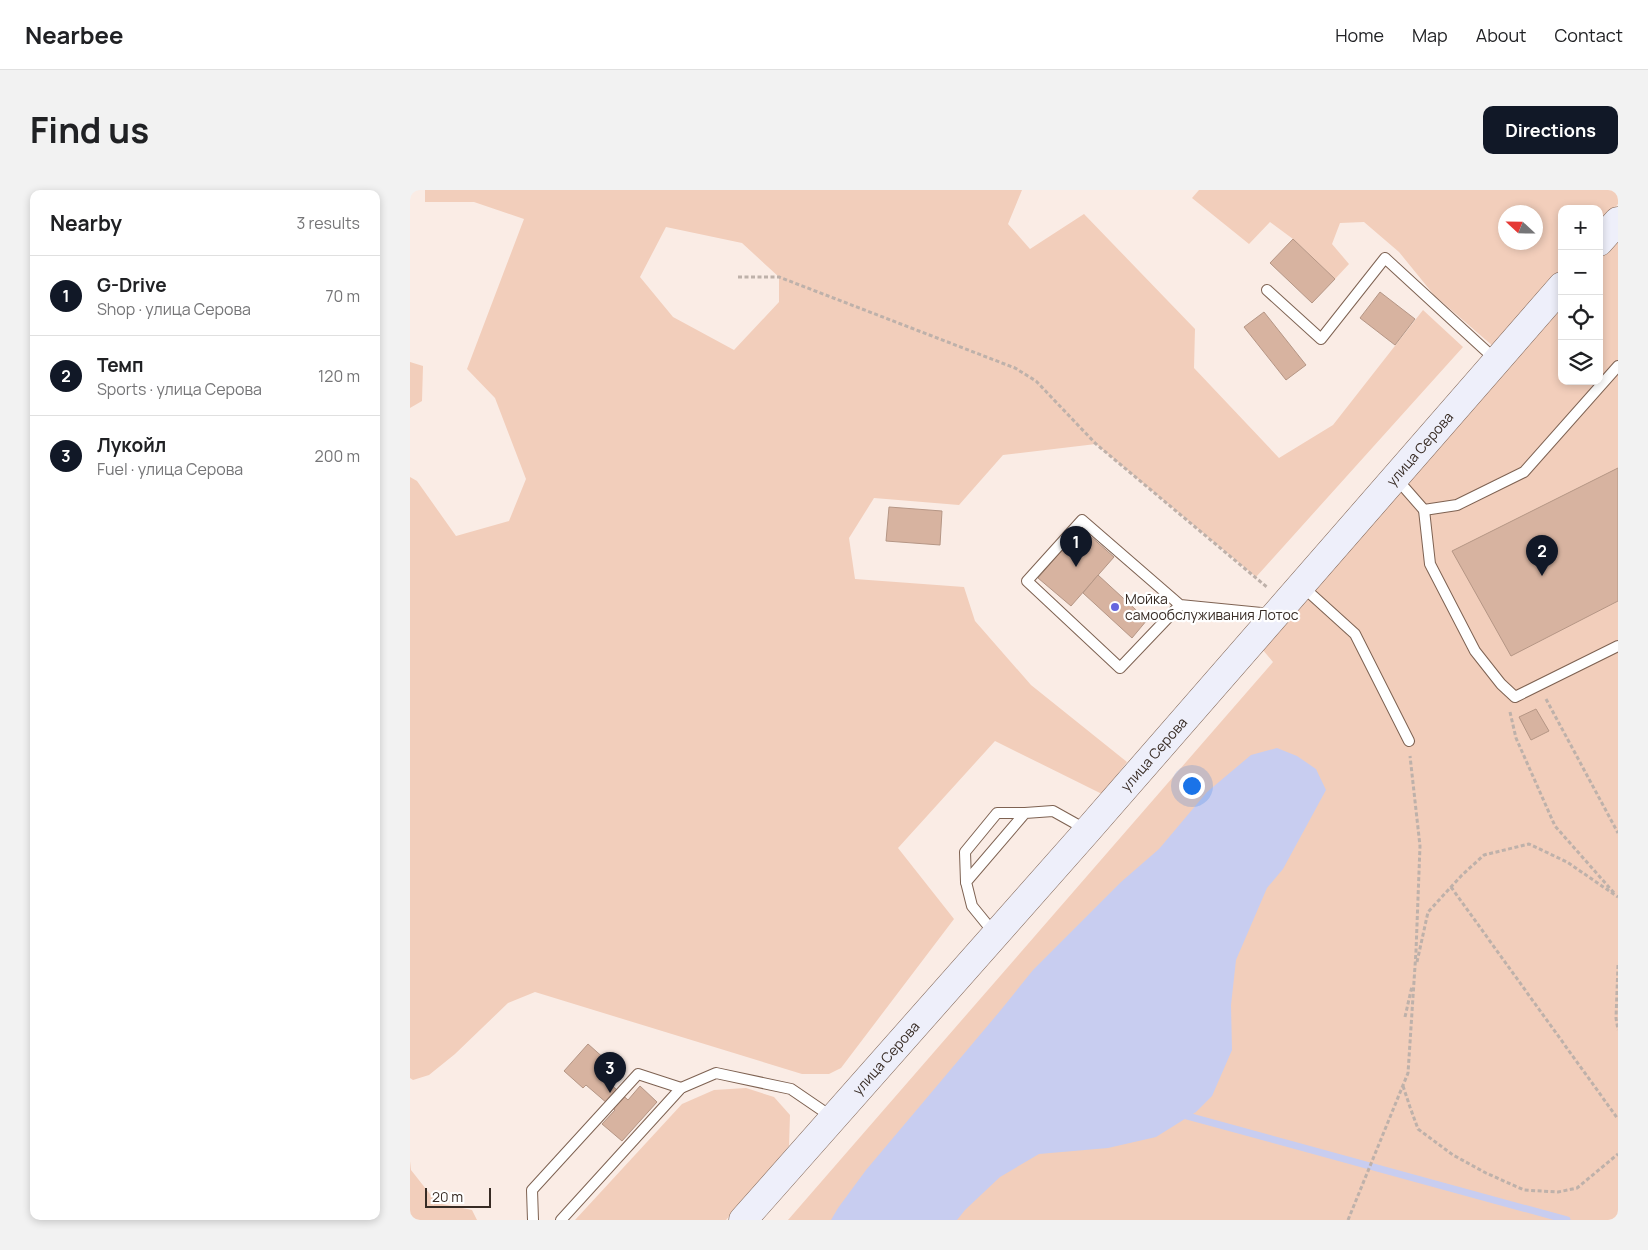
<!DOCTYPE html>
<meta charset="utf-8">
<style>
:root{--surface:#fff;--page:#f2f2f2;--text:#202124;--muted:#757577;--line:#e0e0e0;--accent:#111827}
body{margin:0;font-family:Manrope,sans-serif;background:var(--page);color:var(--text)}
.controls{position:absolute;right:15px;top:15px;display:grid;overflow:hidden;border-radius:10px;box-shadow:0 2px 8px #0003}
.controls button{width:45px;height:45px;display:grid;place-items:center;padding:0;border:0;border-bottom:1px solid var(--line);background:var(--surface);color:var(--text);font:25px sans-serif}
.compass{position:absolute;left:1088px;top:15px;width:45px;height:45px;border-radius:50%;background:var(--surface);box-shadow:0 2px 8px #0003;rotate:292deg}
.scale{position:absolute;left:15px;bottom:12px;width:66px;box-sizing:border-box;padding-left:5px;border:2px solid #372b24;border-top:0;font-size:14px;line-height:18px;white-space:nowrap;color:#372b24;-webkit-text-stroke:4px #fff;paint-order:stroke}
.you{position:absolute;left:781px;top:595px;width:18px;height:18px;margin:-12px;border:4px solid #fff;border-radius:50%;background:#1a73e8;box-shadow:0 0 0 8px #1a73e833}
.badge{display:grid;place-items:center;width:32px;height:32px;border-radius:50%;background:var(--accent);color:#fff;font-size:16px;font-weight:700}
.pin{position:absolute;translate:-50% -41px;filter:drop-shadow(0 1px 2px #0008)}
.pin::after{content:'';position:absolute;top:26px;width:18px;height:15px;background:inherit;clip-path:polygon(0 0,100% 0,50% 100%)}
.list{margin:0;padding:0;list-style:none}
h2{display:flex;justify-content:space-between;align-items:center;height:65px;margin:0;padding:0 20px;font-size:21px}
h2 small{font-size:16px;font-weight:400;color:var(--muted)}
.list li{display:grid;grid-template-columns:32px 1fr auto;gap:15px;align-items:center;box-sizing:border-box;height:80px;padding:0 20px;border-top:1px solid var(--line)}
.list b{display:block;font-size:19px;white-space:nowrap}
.list p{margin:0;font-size:16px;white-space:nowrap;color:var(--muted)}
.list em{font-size:16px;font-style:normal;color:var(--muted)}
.icon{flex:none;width:28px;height:28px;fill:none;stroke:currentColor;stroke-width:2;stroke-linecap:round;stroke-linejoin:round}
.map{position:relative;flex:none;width:1208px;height:1030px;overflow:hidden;border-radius:10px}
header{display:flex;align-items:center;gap:30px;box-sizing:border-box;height:70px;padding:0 25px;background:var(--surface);border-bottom:1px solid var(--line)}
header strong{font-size:24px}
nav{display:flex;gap:28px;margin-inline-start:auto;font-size:18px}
.intro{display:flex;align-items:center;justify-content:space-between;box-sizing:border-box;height:120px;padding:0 30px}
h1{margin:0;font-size:35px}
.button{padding:12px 22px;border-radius:10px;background:var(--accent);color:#fff;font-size:18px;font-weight:700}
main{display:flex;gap:30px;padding:0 30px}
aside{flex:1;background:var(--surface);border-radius:10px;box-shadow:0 2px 8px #0003}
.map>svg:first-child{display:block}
</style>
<header>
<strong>Nearbee</strong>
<nav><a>Home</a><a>Map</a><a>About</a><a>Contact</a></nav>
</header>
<div class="intro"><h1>Find us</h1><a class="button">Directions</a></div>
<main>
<aside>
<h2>Nearby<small>3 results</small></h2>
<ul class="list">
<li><span class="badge">1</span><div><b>G-Drive</b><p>Shop · улица Серова</p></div><em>70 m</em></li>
<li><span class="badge">2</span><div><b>Темп</b><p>Sports · улица Серова</p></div><em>120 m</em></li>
<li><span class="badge">3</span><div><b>Лукойл</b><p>Fuel · улица Серова</p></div><em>200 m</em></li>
</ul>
</aside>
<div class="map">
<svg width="1208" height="1030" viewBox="0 0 1208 1030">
<rect width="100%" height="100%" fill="#faece5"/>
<g fill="#f2cebb" fill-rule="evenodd">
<path d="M15 0H612L598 34 620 59 674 24 785 139 784 178 869 268 923 235 1013 120 1053 157 846 387 686 254 593 265 549 315 464 308 439 348 445 389 554 397 565 431 621 495 717 572 692 604 585 551 488 658 544 729 431 878 419 884H392L125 802 98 813 45 864 19 885 3 890 0 888V287L7 291 46 346 99 331 116 289 85 208 57 179 114 29 64 12H15ZM256 37 332 53 369 87V112L324 160 263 127 230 87Z"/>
<path d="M789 0H1208V14L1189 35V19H1152V79L1084 157 1024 105 989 62 954 32 930 33 922 54 939 74 925 89 883 49 860 32 839 54 782 8ZM1096 22H1126V52H1096Z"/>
<path d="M1208 49V1030H378L863 472 852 459 1152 114V191H1189V71Z"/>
<path d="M0 172 13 176 12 211 0 218Z"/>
<path d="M336 898 364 907 380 925 379 956 316 1030H165L272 914 304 900Z"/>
<path d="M0 971 1 980 27 1013 62 1020 67 1030H0Z"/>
</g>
<path fill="#c8cdf0" d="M867 558 887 566 906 579 916 600 873 679 857 698 826 770 821 815 822 860 802 906 786 922 746 947 698 958 629 964 590 987 555 1020 547 1030H421L428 1018 456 980 590 821 623 780 711 692 749 659 797 602 841 565Z"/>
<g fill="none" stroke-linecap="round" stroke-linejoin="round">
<path stroke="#c8cdf0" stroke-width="7" d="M770 924 1157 1030"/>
</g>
<g fill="#d7b3a0" stroke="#b59685">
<path d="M883 49 925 89 902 113 860 73Z"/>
<path d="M970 102 1005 129 985 155 950 128Z"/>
<path d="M854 122 896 175 876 190 834 137Z"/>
<path d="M1208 278V411L1101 466 1042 361Z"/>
<path d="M479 317 532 321 530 355 476 351Z"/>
<path d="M671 338 704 367 661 416 628 388Z"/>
<path d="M688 385 737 430 722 448 673 403Z"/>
<path d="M1126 519 1139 541 1121 550 1109 527Z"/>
<path d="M178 854 196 870 186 881 218 910 230 896 247 912 212 951 192 934 205 920 176 895 173 898 154 881Z"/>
</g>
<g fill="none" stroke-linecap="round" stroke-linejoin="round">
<g stroke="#7e6252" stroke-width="12">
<g id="service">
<path d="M857 100 911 149 975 68 1086 170"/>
<path d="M986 288 1014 320 1047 315 1114 282 1208 176"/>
<path d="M1014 320 1020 374 1065 461 1091 494 1105 507 1208 456"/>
<path d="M892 396 945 444 999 551"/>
<path d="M770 415 710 478 617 391 672 330 770 415 863 424"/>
<path d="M556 692 555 662 587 623H615"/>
<path d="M584 743 562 716 556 692 615 623 643 621 677 640"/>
<path d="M123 1030 122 1000 228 884 271 898"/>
<path d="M151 1030 271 898 306 883 381 899 422 927"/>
</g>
</g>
<g stroke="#7e6252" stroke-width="29">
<g id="secondary">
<path d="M1189 52 1208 31"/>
<path id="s1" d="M333 1030 678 640 1152 96"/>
</g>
</g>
<g stroke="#beb1aa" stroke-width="3" stroke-dasharray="4 2.5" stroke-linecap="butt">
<path d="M328 87H369L605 178 626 191 686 254 858 398"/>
<path d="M1136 509 1208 643"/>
<path d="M1100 522 1106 548 1145 636 1205 704"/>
<path d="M1041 697 1208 929"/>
<path d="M1007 772 1018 722 1052 685 1074 665 1119 654 1157 672 1208 707"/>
<path d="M1208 775 1206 828 1208 840"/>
<path d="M995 827 1002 796"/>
<path d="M993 896 1000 917 1008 939 1043 965 1076 983 1114 1000 1148 1002 1167 998 1208 964"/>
<path d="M938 1030 998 883 1006 761 1010 656 1000 566"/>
</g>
<use href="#service" stroke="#fff" stroke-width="10"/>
<use href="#secondary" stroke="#eeeffa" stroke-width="28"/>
</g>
<circle fill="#6666df" stroke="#fff" stroke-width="2" cx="705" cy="417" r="5"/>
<g text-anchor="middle" stroke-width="4.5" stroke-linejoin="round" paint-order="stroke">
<g font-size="14" fill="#372b24" stroke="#fff">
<text dy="5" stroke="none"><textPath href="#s1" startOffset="1026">улица Серова</textPath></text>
<text dy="5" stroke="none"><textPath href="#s1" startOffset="621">улица Серова</textPath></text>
<text dy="5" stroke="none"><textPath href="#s1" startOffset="216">улица Серова</textPath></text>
</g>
<g font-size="14" fill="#372b24" stroke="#fff" text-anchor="start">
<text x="715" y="414">Мойка<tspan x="715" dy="16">самообслуживания Лотос</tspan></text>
</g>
</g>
</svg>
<div class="controls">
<button>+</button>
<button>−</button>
<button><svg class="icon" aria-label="locate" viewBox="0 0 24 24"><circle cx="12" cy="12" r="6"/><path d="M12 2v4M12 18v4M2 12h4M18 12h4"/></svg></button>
<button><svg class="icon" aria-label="layers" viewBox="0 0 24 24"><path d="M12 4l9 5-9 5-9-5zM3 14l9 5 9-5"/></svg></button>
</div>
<svg class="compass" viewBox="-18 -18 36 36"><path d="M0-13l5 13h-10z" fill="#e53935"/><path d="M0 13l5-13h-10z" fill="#757577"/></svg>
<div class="scale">20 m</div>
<div class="you"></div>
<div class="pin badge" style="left:666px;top:377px">1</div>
<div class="pin badge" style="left:1132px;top:386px">2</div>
<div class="pin badge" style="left:200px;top:903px">3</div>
</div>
</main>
